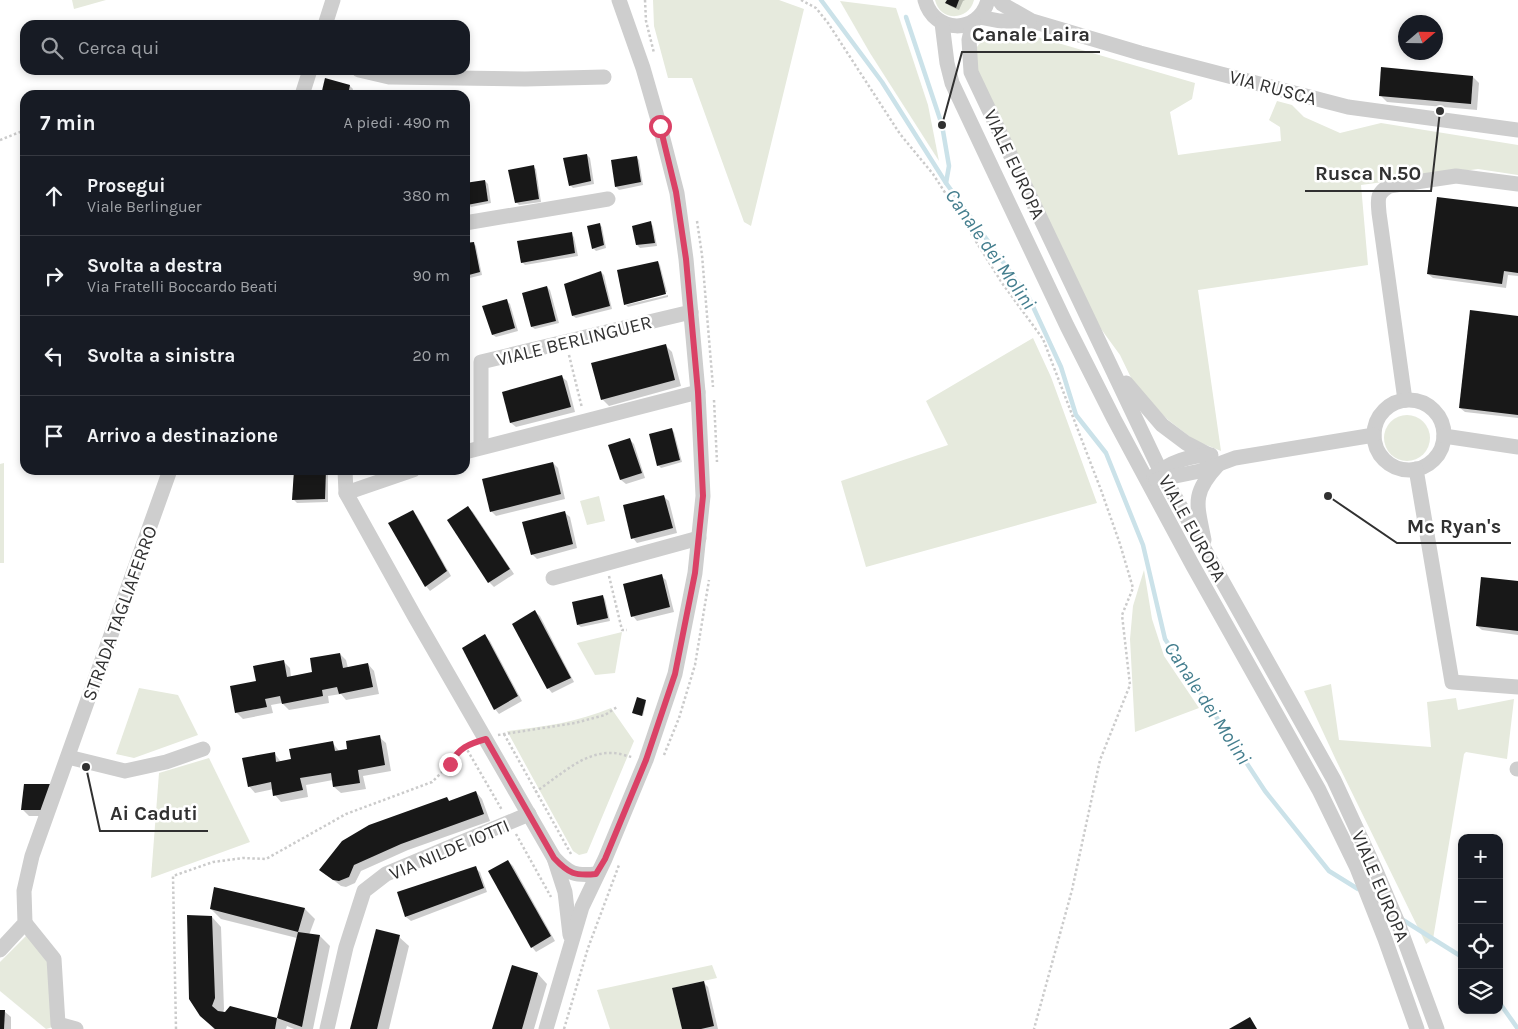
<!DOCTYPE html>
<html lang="it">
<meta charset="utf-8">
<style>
:root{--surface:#171b24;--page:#242831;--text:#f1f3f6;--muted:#9ea1a6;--line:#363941}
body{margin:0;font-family:Karla,sans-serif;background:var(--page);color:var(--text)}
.controls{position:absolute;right:15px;bottom:15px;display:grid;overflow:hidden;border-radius:10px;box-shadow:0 2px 8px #0003}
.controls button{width:45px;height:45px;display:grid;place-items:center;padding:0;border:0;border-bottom:1px solid var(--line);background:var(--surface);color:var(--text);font:25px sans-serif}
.compass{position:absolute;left:1398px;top:15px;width:45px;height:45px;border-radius:50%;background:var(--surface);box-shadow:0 2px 8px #0003;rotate:70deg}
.stop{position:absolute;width:15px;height:15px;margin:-11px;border:4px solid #da4166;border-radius:50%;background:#fff}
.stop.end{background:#da4166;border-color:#fff;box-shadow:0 1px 5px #0008}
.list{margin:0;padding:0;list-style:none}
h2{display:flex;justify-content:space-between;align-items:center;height:65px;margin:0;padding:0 20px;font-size:21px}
h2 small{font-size:16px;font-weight:400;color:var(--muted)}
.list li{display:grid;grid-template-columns:32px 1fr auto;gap:15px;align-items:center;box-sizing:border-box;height:80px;padding:0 20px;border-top:1px solid var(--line)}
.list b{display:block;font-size:19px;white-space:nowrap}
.list p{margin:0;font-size:16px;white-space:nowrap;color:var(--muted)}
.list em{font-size:16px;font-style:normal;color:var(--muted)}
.icon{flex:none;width:28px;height:28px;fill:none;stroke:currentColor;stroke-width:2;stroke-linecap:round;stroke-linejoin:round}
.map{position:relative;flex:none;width:1518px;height:1029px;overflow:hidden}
.search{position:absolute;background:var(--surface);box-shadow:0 2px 8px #0003;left:20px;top:20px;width:450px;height:55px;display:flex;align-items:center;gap:12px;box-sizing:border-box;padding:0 18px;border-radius:15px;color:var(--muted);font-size:19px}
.panel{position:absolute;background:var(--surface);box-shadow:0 2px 8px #0003;left:20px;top:90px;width:450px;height:385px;border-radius:15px}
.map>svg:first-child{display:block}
</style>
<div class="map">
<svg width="1518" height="1029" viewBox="0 0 1518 1029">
<rect width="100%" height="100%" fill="#fff"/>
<g fill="#e6eadd">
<path d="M72 0H106L74 9Z"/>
<path d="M653 0H779L804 9 751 226 744 222 692 78H668L654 26Z"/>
<path d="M935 0H974C969 21 940 22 935 0Z"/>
<path d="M840 1 896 8 928 105 939 161 870 53Z"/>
<path d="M1013 30 1195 83 1192 99 1170 112 1178 155 1281 141 1280 127 1269 120 1277 101 1292 105 1304 117 1340 133 1381 123 1518 145V175L1478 169 1361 185 1368 265 1198 290 1221 451 1194 440 1167 419 1134 384 1120 355 1096 322 976 71 977 47 987 33Z"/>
<path d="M1033 338 1051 377 1097 503 866 567 841 481 948 445 926 401Z"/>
<circle cx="1407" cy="438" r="23"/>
<path d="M4 463V563H0V464Z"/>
<path d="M599 496 605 521 587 525 580 501Z"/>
<path d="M1144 570 1152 619 1164 656 1199 708 1135 732 1130 639 1133 606Z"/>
<path d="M622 632 615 673 595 675 577 643Z"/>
<path d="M1331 684 1339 740 1431 747 1427 702 1456 698 1458 710 1514 699 1507 759 1466 752 1464 754 1433 939 1426 944 1336 760 1304 691Z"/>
<path d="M139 688 178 695 198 735 134 758 116 754Z"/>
<path d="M611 708 634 741 587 853 579 855 573 851 507 731C543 727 578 722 611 708Z"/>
<path d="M209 758 250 842 151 878 159 773Z"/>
<path d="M28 934 49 961 53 1027 46 1029 0 991V962Z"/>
<path d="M712 965 717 978 672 988 682 1029H610L597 990Z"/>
</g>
<g fill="#0003">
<path d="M948 0H965L963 1 959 10 950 6 947 3Z"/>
<path d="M1473 77 1479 83 1477 110 1387 102 1380 95Z"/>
<path d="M350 86 353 89 351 95H322Z"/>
<path d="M587 155 590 158 594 184 573 188 570 185Z"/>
<path d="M636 157 639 160 643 185 619 190 616 187Z"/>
<path d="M533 167 536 169 541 202 519 205 516 202Z"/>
<path d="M485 181 488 184 491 203 471 207 468 204 465 184Z"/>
<path d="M1518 209V276L1508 275 1506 288 1433 278 1428 274Z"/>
<path d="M650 223 653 226 657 246 640 248 637 245Z"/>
<path d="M599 224 602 227 606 248 596 251 593 248Z"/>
<path d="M571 234 574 237 578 256 525 265 522 262Z"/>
<path d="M473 243 476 246 482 275 465 279V245Z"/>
<path d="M658 262 660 265 667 292 625 303Z"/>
<path d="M601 272 604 275 612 309 576 318 573 316Z"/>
<path d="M547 287 550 290 559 323 535 329 532 327Z"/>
<path d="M668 295V297L628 307 626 305Z"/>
<path d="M507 301 510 304 518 331 496 337 493 335Z"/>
<path d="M1518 317V418L1465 412 1460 408Z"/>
<path d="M665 345 672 352 681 386 609 406 602 399Z"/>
<path d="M562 377 567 381 575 412 516 427 511 423 503 393Z"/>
<path d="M671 429 674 432 682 462 661 468 658 465Z"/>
<path d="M630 440 634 444 645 478 626 484 621 480 610 446Z"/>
<path d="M553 463 558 468 565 499 496 516 492 512 484 480Z"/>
<path d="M295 470H328V502L297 503 294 500Z"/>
<path d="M664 497 669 501 677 533 637 543 633 538Z"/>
<path d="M468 507 473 512 514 574 494 587 489 582 449 520Z"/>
<path d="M412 512 417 516 451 576 430 591 426 586Z"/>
<path d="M565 513 570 517 577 548 537 559 532 554Z"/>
<path d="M661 576 666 580 674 612 637 621 633 616Z"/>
<path d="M1518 583V635L1482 630 1477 626Z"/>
<path d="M602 596 605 599 610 621 581 627 578 625Z"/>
<path d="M535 612 540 616 574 682 552 693 548 688Z"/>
<path d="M485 636 490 641 522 701 499 714 495 709Z"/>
<path d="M340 654 346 660 348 668 368 664 374 671 379 694 346 700 341 694 328 696 329 703 289 710 282 703 271 705 273 713 243 719 236 712 258 682 283 661 290 668 291 677 314 673Z"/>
<path d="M645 701 646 702 643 716 635 714 634 713Z"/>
<path d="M379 737 386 743 391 771 363 776 366 789 341 793 334 787 333 780 306 785 308 797 281 802 275 795 274 789 255 793 249 786 274 753 281 762 293 760 332 742 339 751 349 750Z"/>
<path d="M26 786 51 816H29L22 809Z"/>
<path d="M476 792 482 799 490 821 408 850 361 871 355 883 346 887 341 886 321 870 447 798 450 802Z"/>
<path d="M508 861 513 866 555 941 536 952 532 947Z"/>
<path d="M475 868 480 872 487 892 411 921 406 917Z"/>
<path d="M215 888 305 909 315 919 309 935 320 936 330 946 313 1029H294L287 1026 286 1029H214L201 1015 212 917 221 927 224 1009 223 1013H226L231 1008 278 1019 297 938 221 919 211 909Z"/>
<path d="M399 937 409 946 389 1029H351Z"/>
<path d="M538 974 547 984 534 1029H494Z"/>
<path d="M703 982 708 987 718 1029H683Z"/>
<path d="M0 1011H4L11 1017V1029H0Z"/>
</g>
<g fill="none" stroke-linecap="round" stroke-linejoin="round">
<g stroke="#cbe2e9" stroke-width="4.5">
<path d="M821 0 882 82 946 183 1029 298 1061 367 1076 415 1106 453 1143 545 1165 639 1265 791 1329 871 1358 889"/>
<path d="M906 17 942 125 949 166 946 183"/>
<path d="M1403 920 1462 957"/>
<path d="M1499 1002 1518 1029"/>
</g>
</g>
<g fill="#181818">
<path d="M947 0H959L956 8 945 3Z"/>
<path d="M1381 67 1473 76 1471 104 1379 96Z"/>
<path d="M325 78 350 85 348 95H321Z"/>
<path d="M587 154 591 181 569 186 563 158Z"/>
<path d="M637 156 641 182 615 187 611 160Z"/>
<path d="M534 165 539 199 515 203 508 170Z"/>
<path d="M485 180 488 201 467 205 465 183Z"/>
<path d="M1437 197 1518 207V273L1504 271 1502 284 1427 274Z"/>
<path d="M651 221 655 243 636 245 632 226Z"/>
<path d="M600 223 604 245 592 249 587 226Z"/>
<path d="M572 232 575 253 521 263 517 241Z"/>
<path d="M474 242 480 272 465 276V243Z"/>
<path d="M658 261 666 294 624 305 617 270Z"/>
<path d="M601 271 610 306 572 316 564 284Z"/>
<path d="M547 286 556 321 531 327 522 293Z"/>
<path d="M507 299 515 328 492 335 482 306Z"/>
<path d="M1470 310 1518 316V415L1459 408Z"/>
<path d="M666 344 675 380 601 400 591 363Z"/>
<path d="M562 375 571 407 510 423 502 392Z"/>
<path d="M672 428 680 460 657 466 649 434Z"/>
<path d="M630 438 642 473 620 480 608 445Z"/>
<path d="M553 462 561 494 490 512 482 479Z"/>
<path d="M294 470H326L325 499 292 500Z"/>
<path d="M664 495 673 528 631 539 623 505Z"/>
<path d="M468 506 510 569 488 583 447 520Z"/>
<path d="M413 510 447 571 425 587 388 523Z"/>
<path d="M565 511 573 544 531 555 522 522Z"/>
<path d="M662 574 670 607 631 617 623 584Z"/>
<path d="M1481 577 1518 581V631L1476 626Z"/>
<path d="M603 595 608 618 577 625 572 602Z"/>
<path d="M535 610 571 678 547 689 512 624Z"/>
<path d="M485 634 518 696 494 710 462 648Z"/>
<path d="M340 653 343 668 368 663 373 687 339 694 337 687 322 690 323 696 282 704 280 696 265 699 267 707 235 713 230 686 256 681 253 666 284 660 287 677 312 672 310 658Z"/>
<path d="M637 697 646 700 642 716 632 713Z"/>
<path d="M380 735 385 765 358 770 360 783 333 787 331 773 300 778 303 790 273 796 271 782 248 787 242 758 275 752 276 762 291 759 289 749 333 741 335 751 347 749 346 741Z"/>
<path d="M24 784H51L45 810H21Z"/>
<path d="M476 791 484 814 401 844 354 865 349 877 339 881 333 880 319 870 342 841 369 825 447 797 449 801Z"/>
<path d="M508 860 551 936 531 948 488 871Z"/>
<path d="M476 866 484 888 405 917 397 892Z"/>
<path d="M214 887 305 908 298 932 320 935 302 1027 277 1018 298 932 210 909Z"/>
<path d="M187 915 212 916 215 998 212 1006 218 1011 225 1012 230 1006 277 1018 275 1029H215L200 1016 189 999Z"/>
<path d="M376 929 400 935 377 1029H350Z"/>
<path d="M512 965 538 973 522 1029H492Z"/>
<path d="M704 981 714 1026 701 1029H682L672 988Z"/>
<path d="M0 1010H5L4 1029H0Z"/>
<path d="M1250 1017 1257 1029H1229Z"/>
</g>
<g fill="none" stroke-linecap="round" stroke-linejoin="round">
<g stroke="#cbcbcb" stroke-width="2.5" stroke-dasharray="2.5 2.5" stroke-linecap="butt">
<path d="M645 0 646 21 654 53"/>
<path d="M801 0 816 8 828 23 900 134 933 174 955 208 1002 283 1043 339 1101 490 1120 544 1133 588 1122 615 1130 685 1100 760 1072 890 1034 1029"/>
<path d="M0 140 25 130"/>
<path d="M697 221 702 255 713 387"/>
<path d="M569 355 582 408"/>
<path d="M714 400 717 462"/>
<path d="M609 576 622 630H627"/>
<path d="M504 734 571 854"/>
<path d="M498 735 575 723 605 715 617 707"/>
<path d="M465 746 502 810"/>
<path d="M664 755 679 718 695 665 709 580"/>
<path d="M535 792C559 777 582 752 612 753 619 753 626 756 632 757"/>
<path d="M516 834 551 897"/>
<path d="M176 1029 173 876 213 862 243 858 266 859 346 814 432 782 450 764 457 752 471 744"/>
<path d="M564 1029 588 948 619 865"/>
</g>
<g stroke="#cecece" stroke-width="15">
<path d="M925 0C934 34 979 35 988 0"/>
<path d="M999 0 1002 4 1032 21 1140 53 1348 107 1518 130"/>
<path d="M979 17 1000 21H1029"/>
<path d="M973 22 969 40 971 72 1160 470 1334 780 1376 871 1398 923 1437 1029"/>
<path d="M942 23 947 63 952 83 993 170 1067 326 1114 419 1193 566 1319 790 1357 868 1385 939 1417 1029"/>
<path d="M325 25 333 0"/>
<path d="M359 70 389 77 525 79 604 77"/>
<path d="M302 95 310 70"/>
<path d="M465 223 608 199"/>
<path d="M1126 383 1162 425 1186 443 1209 455"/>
<path d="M1405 400 1379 213C1378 199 1376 194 1389 186L1456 176 1518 184"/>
<circle cx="1409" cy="435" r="35"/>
<path d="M1444 436 1518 447"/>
<path d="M481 447V362L691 312"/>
<path d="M465 452 698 392"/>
<path d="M1416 469 1452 682 1518 687"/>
<path d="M345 470 346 493 415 617 554 858 565 892 570 935"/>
<path d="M1154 476C1169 462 1191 455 1211 455"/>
<path d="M1156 480 1200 471 1235 458 1374 435"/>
<path d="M346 493 413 470"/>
<path d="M1204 540C1197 504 1191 494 1218 465"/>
<path d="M553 578 699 538"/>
<path d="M68 757 125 771 166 762 203 749"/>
<path d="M1517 769H1518"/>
<path d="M554 858C569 874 575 876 596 874"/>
<path d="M25 923 54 959 58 1024 76 1029"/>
<path d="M0 950 25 923 24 891 32 856 170 470"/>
<path d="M327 1029 346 947 364 891 386 874 529 814"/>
<path d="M546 1029 582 907 605 859 646 760 675 674 695 573 703 496 698 392 686 259 677 193 660 127 643 68 619 0"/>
</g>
</g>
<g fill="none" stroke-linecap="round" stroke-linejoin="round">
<path stroke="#da4166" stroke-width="6" d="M450 764C459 748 468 744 486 739L554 858C569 874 575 876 596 874L605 859 646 760 675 674 695 573 703 496 698 392 686 259 676 192 660 126"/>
</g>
<g text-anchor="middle" stroke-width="5" stroke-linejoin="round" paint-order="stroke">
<g font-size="19" fill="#313131" stroke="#fff">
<text transform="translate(1273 87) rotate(15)" y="7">VIA RUSCA</text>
<text transform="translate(1015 164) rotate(65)" y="7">VIALE EUROPA</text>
<text transform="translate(574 340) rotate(-14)" y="7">VIALE BERLINGUER</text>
<text transform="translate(1193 528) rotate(61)" y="7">VIALE EUROPA</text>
<text transform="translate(119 613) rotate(-70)" y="7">STRADA TAGLIAFERRO</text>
<text transform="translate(449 849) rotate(-23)" y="7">VIA NILDE IOTTI</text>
<text transform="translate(1381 886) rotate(67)" y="7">VIALE EUROPA</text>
</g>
<g font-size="20" font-style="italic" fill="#447e8e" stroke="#fff">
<text transform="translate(991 249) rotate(55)" y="7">Canale dei Molini</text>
<text transform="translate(1208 703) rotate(57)" y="7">Canale dei Molini</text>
</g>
</g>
<path fill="none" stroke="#313131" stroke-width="2" d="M942 125L962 52H1100M1440 111L1431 191H1305M1328 496L1397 543H1511M86 767L100 831H208"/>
<g fill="#313131" stroke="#fff" stroke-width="2">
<circle cx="942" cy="125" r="5"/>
<circle cx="1440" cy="111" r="5"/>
<circle cx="1328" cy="496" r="5"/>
<circle cx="86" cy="767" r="5"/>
</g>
<g font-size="20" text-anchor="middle" font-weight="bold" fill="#313131" stroke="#fff" stroke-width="5" stroke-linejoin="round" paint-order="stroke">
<text x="1031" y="41">Canale Laira</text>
<text x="1368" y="180">Rusca N.50</text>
<text x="1454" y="533">Mc Ryan's</text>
<text x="154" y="820">Ai Caduti</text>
</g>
</svg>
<div class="controls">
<button>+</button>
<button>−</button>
<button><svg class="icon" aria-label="locate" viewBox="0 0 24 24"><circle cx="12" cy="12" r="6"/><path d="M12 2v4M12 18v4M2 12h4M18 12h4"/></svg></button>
<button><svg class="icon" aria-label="layers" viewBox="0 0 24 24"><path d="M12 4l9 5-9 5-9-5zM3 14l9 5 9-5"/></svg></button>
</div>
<svg class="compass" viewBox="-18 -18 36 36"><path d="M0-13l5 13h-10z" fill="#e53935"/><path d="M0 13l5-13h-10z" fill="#9ea1a6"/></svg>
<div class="stop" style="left:660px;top:126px"></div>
<div class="stop end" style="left:450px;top:764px"></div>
<div class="search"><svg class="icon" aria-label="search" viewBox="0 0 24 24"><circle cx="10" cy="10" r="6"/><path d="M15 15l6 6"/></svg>Cerca qui</div>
<section class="panel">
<h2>7 min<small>A piedi · 490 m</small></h2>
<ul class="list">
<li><svg class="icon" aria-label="ahead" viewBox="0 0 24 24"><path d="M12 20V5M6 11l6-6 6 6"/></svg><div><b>Prosegui</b><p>Viale Berlinguer</p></div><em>380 m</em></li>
<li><svg class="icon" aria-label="right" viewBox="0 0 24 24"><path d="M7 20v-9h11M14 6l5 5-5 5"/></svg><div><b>Svolta a destra</b><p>Via Fratelli Boccardo Beati</p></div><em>90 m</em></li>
<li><svg class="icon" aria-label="left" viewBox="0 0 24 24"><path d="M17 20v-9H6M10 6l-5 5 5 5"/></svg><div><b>Svolta a sinistra</b></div><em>20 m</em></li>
<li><svg class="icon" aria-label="arrive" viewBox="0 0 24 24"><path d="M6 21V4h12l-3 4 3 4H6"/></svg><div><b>Arrivo a destinazione</b></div></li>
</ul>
</section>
</div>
